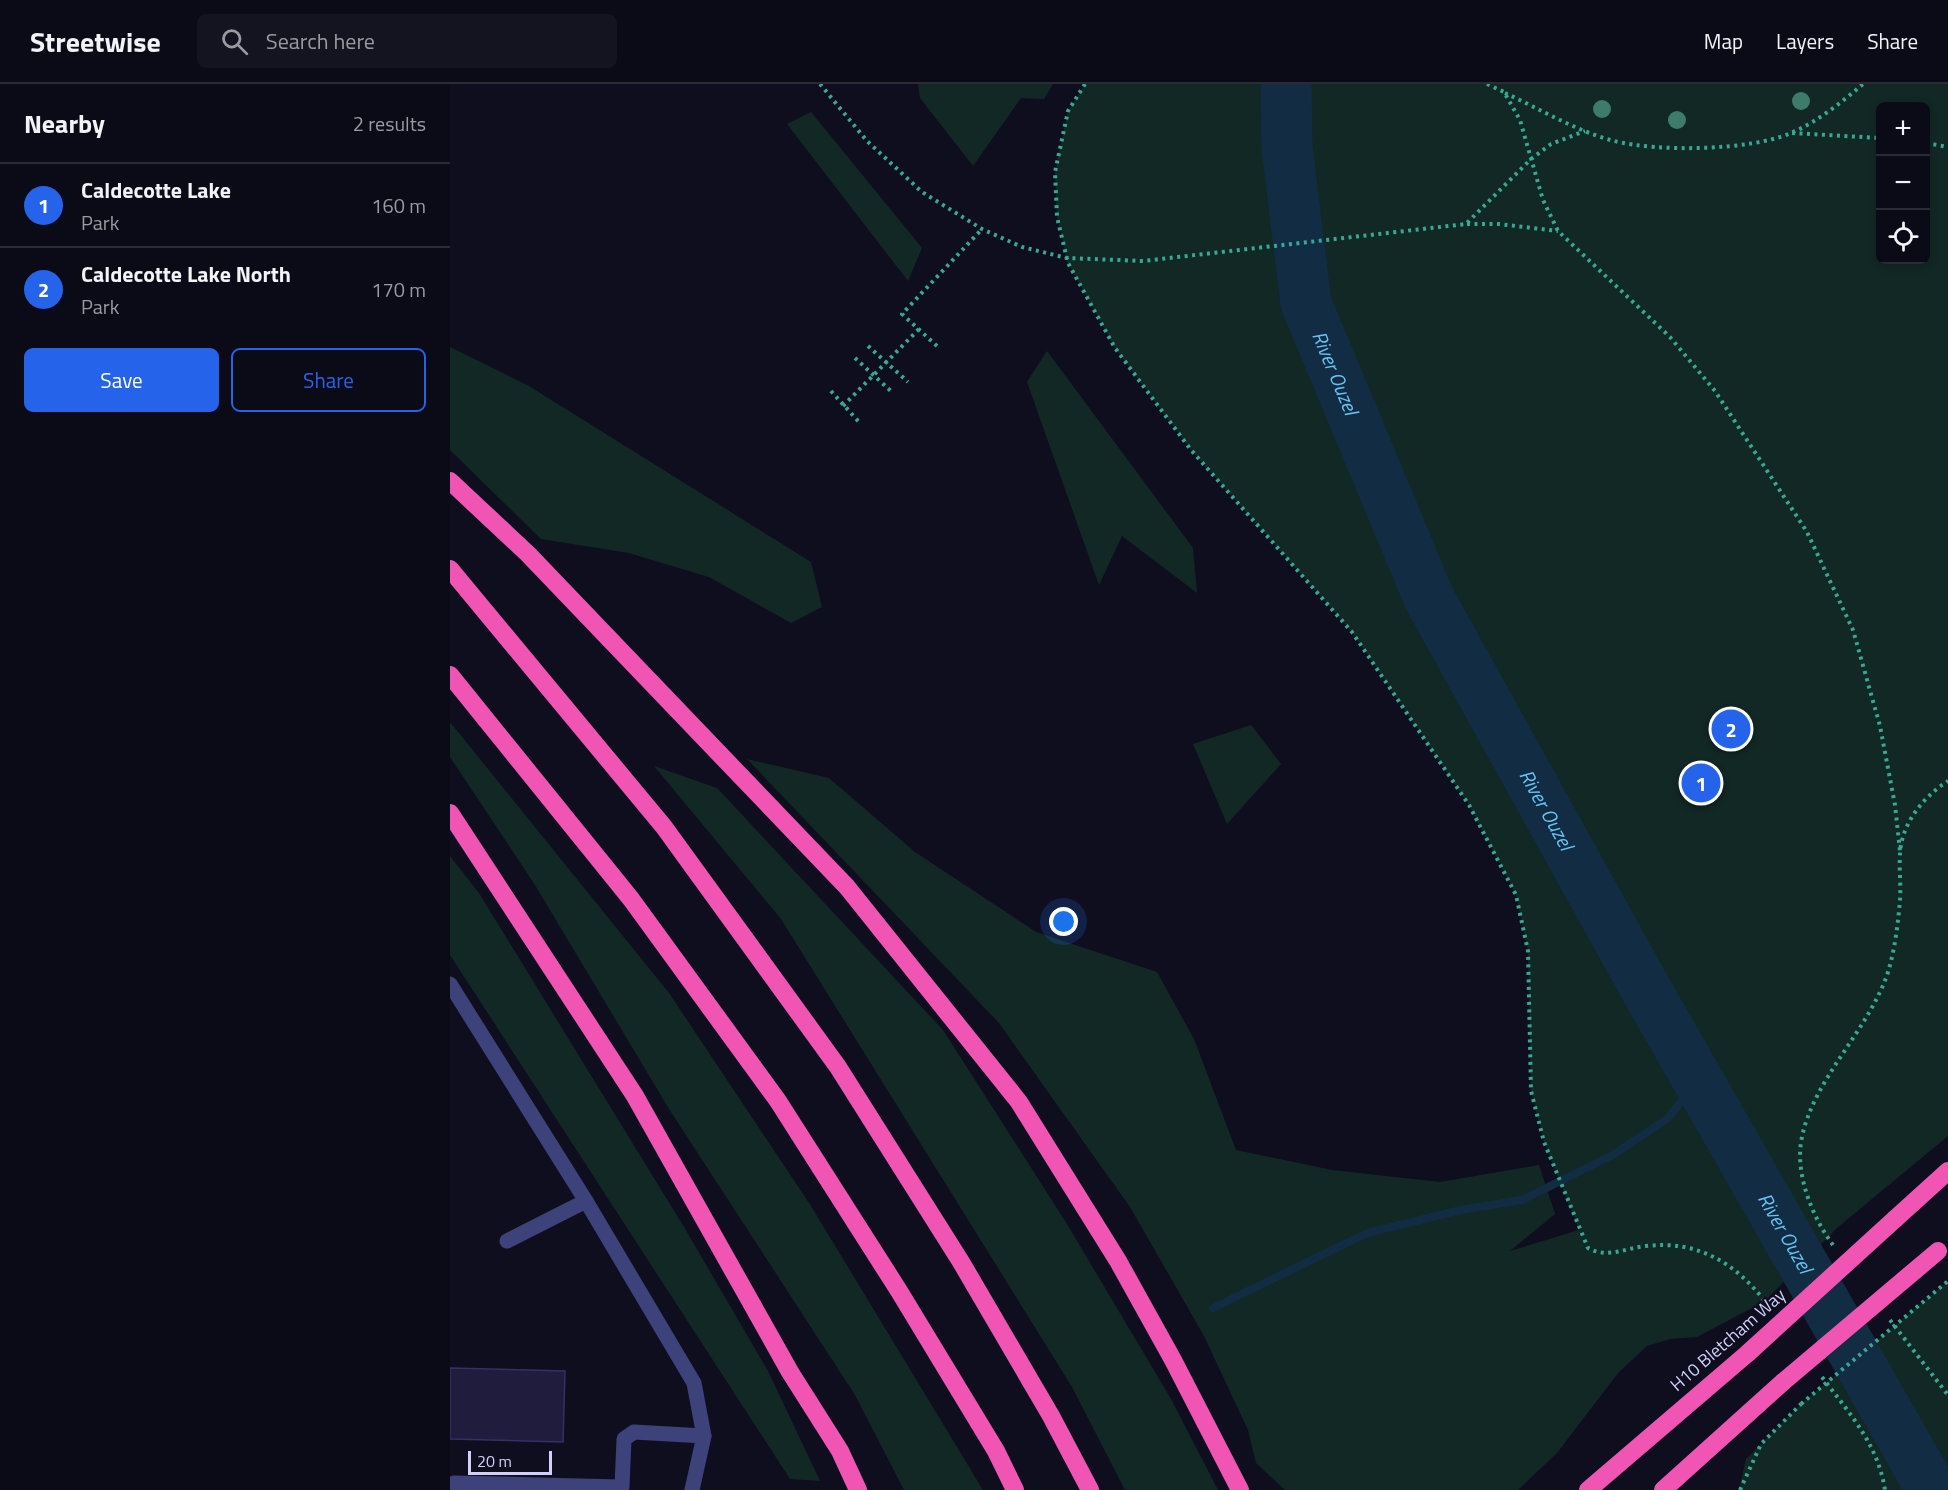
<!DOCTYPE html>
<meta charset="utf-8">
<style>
:root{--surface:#0b0a17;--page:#141320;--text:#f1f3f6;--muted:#9a9aa1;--line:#2b2b36;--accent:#2563eb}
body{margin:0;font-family:"Titillium Web",sans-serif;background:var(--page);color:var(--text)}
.controls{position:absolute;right:18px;top:18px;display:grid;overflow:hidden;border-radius:9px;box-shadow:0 3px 9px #0003}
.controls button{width:54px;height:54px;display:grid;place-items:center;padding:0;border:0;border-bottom:2px solid var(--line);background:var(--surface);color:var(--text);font:30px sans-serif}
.scale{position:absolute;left:18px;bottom:15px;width:84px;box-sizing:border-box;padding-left:6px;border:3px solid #d0d0fb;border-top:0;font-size:16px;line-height:21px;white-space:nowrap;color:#d0d0fb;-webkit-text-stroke:4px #0f0e1f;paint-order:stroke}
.you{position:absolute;left:614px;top:838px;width:21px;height:21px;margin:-15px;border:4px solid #fff;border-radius:50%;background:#1a73e8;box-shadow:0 0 0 9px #1a73e833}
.badge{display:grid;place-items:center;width:39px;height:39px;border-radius:50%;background:var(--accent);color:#fff;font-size:20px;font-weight:700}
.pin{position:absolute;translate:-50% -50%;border:3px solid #fff;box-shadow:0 2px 6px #0006}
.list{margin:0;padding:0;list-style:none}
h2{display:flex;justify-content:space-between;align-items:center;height:78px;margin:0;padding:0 24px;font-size:26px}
h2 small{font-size:20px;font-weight:400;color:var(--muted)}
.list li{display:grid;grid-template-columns:39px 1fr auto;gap:18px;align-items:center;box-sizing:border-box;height:84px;padding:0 24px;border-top:2px solid var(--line)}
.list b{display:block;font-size:22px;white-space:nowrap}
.list p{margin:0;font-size:20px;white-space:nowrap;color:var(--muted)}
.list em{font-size:20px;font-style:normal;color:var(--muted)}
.actions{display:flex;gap:12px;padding:18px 24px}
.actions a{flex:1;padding:14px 0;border:2px solid var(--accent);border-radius:9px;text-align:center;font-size:21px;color:var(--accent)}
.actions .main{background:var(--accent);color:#fff}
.icon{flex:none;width:33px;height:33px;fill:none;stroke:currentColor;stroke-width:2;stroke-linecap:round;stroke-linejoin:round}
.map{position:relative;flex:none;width:1498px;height:1406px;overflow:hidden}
header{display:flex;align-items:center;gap:36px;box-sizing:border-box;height:84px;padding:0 30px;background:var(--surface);border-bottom:2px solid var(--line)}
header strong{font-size:28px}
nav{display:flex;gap:33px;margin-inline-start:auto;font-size:21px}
.search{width:420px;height:54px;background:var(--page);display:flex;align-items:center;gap:15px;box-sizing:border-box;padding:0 21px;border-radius:9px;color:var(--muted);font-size:22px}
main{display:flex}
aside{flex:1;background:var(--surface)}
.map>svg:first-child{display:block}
</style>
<header>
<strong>Streetwise</strong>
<div class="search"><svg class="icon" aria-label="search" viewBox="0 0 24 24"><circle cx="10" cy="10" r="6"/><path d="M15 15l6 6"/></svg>Search here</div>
<nav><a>Map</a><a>Layers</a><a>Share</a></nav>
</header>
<main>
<aside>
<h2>Nearby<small>2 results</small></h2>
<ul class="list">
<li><span class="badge">1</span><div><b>Caldecotte Lake</b><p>Park</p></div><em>160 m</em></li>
<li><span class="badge">2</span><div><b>Caldecotte Lake North</b><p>Park</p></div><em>170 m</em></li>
</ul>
<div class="actions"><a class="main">Save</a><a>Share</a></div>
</aside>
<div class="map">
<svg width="1498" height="1406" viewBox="0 0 1498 1406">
<rect width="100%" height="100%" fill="#0f0e1f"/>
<g fill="#122825" fill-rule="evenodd">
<path d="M468 0H603L594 15 571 14 523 82 470 14Z"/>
<path d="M635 0H1498V1052L1387 1144 1315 1217 1247 1253 1220 1255 1197 1262 1168 1289 1107 1369 1068 1406H835L806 1379 798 1346 754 1252 680 1123 549 939 297 675 379 694 465 768 586 848 707 888 744 955 786 1066 882 1086 990 1098 1089 1081 1105 1130 1060 1167 1129 1146 1094 1058 1081 1007 1078 867 1066 811 1019 721 902 548 741 366 665 264 618 179 607 133 605 88 618 27ZM1476 22V176H1430V22Z"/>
<path d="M361 28 472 164 458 197 337 40Z"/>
<path d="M0 263 79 302 361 478 372 523 341 539 259 493 179 469 91 455 0 366Z"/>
<path d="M597 267 743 464 747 509 672 452 649 501 577 298Z"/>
<path d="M0 638 219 909 361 1122 533 1406H454L405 1311 219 1025 85 801 0 673Z"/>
<path d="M801 641 831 680 777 740 743 660Z"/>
<path d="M204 682 267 704 493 946 617 1140 721 1315 768 1406H675L622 1303 331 835Z"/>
<path d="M0 772 29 809 234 1143 318 1287 370 1397 340 1395 0 871Z"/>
<path d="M1498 1197V1406H1289L1296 1375 1351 1320Z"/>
</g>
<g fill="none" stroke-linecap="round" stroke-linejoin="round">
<path stroke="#122c44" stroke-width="8" d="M763 1224 917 1149 1011 1126 1072 1116 1161 1072 1217 1035 1248 997"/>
<path stroke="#122c44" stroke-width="51" id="s1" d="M836 0 837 63 856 219 979 514 1193 900 1482 1406"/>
</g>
<path fill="#1f1c3e" stroke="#343068" stroke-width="1.5" d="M0 1284 115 1287 113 1358 0 1355Z"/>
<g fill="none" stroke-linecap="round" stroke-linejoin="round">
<g stroke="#37a893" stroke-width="4" stroke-dasharray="3 4.5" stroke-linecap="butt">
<path d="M370 0 417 57 472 108 532 145 572 163 617 174 693 177 1016 140 1081 75 1101 60 1135 47"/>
<path d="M635 0 618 27 605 88 607 133 618 179 665 264 741 366 902 548 1019 721 1066 811 1078 867 1081 1007 1094 1058 1138 1164C1158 1175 1175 1164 1196 1162 1248 1156 1286 1179 1317 1220"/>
<path d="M1037 0 1054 8 1070 36 1093 116 1108 147 1220 253 1265 307 1357 448 1403 546 1430 642 1445 721 1450 767"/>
<path d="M1055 9C1090 25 1126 47 1164 57 1208 68 1299 67 1341 49 1367 38 1392 18 1413 0"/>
<path d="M1342 49 1430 54"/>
<path d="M1476 59 1498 63"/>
<path d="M1017 140H1049L1108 147"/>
<path d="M418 262 458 298"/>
<path d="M487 262 452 230 532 145"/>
<path d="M405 274 443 309"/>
<path d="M381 307 409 338"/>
<path d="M393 322 469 245"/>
<path d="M1383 1161C1362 1133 1344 1088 1352 1053 1364 994 1419 946 1438 888 1445 865 1448 840 1450 816 1451 801 1449 785 1450 770 1451 740 1474 712 1498 697"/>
<path d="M1440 1236 1498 1311"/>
<path d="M1372 1293C1399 1329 1428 1360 1435 1406"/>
<path d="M1290 1406 1311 1360 1351 1320"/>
</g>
<g stroke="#3d427a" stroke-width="15">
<path d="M0 900 136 1117 244 1299 254 1352 242 1406"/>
<path d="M57 1157 136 1117"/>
<path d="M4 1406V1399L172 1403 174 1355 184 1348 254 1352"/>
</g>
<g stroke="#f155b3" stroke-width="18">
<path d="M0 397 78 470 397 803 569 1018 668 1177 723 1276 790 1406"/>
<path d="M0 485 214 743 388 983 511 1178 601 1332 640 1406"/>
<path d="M0 591 181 815 328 1017 449 1207 546 1367 565 1406"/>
<path d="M0 729 185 1012 340 1288 390 1367 408 1406"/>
<path d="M1445 1135 1498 1087"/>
<path d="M1138 1406 1298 1269"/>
<path d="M1213 1406 1333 1298"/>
</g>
<path stroke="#37a893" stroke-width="4" stroke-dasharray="3 4.5" stroke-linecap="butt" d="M1351 1320 1498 1197"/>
<g stroke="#f155b3" stroke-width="18">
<path d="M1298 1269 1445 1135"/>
<path d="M1333 1298 1488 1167"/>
</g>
</g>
<g fill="#3d7b6b">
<circle cx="1351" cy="17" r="9"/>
<circle cx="1152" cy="25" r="9"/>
<circle cx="1227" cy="36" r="9"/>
</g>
<g text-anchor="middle" stroke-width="4.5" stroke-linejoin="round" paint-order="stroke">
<g font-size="18" fill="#d0d0fb" stroke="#0f0e1f">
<text transform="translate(1278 1256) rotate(-41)" y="6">H10 Bletcham Way</text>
</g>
<g font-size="20" font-style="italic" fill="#66c3f3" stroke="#0f0e1f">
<text dy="7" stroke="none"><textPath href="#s1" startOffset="296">River Ouzel</textPath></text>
<text dy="7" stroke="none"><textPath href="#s1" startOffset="782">River Ouzel</textPath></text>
<text dy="7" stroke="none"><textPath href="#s1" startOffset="1268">River Ouzel</textPath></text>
</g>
</g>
</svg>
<div class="controls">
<button>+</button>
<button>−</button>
<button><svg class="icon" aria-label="locate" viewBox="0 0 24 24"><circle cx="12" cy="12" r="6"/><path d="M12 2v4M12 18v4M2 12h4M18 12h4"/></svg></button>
</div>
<div class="scale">20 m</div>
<div class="you"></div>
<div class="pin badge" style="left:1251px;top:699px">1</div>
<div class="pin badge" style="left:1281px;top:645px">2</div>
</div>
</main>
